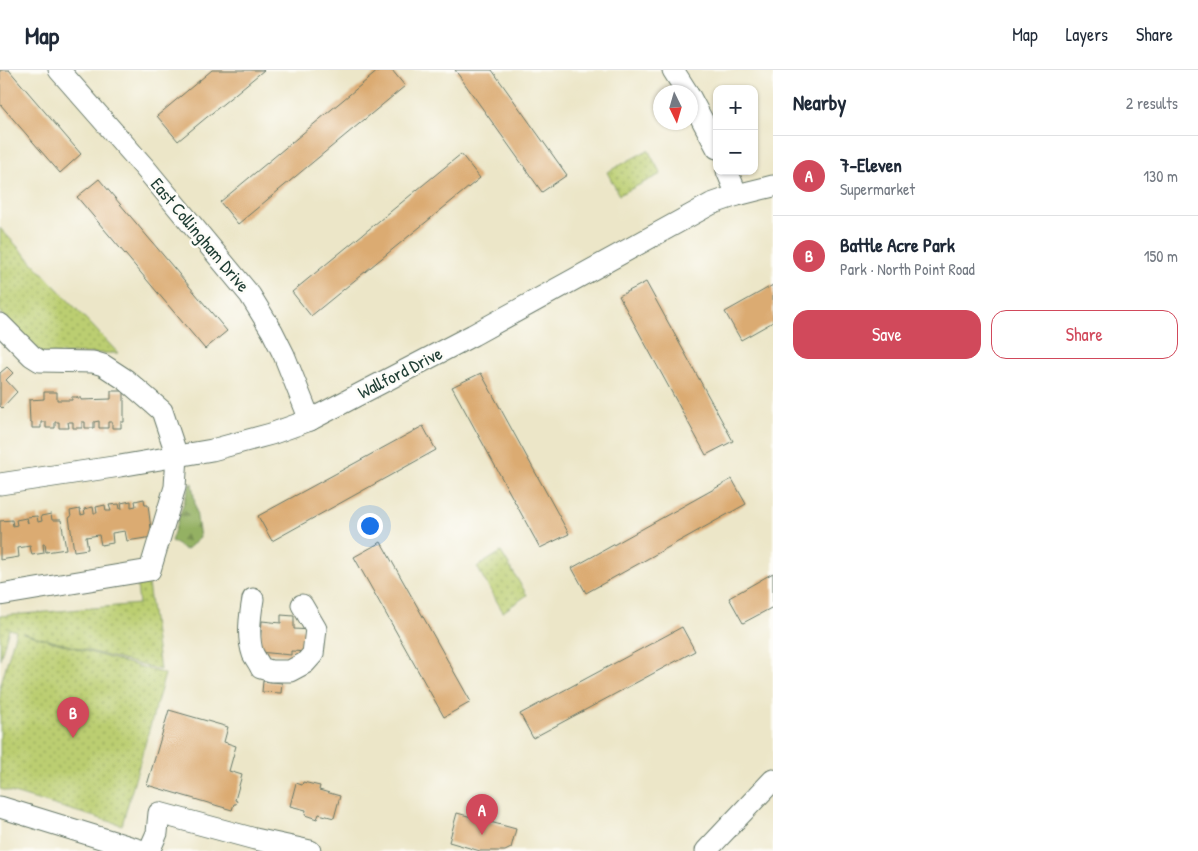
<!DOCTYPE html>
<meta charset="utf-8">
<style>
:root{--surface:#fff;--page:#f6f6f7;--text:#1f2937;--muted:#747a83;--line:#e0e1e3;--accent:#d1495b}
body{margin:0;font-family:"Patrick Hand",sans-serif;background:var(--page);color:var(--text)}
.controls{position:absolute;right:15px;top:15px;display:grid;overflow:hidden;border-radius:10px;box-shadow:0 1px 4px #0004}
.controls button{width:45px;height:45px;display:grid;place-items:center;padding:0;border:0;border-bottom:1px solid var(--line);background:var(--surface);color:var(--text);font:25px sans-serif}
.compass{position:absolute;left:653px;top:15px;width:45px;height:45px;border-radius:50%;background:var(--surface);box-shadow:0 1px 4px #0004;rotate:175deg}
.you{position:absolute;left:369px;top:455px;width:18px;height:18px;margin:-12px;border:4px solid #fff;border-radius:50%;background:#1a73e8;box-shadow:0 0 0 8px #1a73e833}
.badge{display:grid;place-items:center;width:32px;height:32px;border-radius:50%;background:var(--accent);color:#fff;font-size:16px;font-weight:700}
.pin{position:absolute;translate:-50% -41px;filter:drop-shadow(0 1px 2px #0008)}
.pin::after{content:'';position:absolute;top:26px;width:18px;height:15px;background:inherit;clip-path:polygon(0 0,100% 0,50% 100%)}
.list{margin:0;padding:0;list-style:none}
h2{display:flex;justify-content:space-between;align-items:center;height:65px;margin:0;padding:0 20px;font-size:21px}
h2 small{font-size:16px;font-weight:400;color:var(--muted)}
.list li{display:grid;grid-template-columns:32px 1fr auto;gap:15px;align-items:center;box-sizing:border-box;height:80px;padding:0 20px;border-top:1px solid var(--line)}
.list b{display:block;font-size:19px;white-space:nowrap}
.list p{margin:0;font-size:16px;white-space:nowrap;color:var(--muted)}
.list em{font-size:16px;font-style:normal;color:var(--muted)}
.actions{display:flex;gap:10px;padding:15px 20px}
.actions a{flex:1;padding:11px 0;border:1px solid var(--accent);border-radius:15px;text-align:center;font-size:18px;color:var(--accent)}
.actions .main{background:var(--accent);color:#fff}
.map{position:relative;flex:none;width:773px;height:781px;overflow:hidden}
header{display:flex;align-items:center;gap:30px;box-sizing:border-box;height:70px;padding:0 25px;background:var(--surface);border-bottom:1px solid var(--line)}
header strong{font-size:24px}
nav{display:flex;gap:28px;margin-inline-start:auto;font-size:18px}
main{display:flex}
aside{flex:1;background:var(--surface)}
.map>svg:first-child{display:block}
</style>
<header>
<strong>Map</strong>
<nav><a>Map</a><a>Layers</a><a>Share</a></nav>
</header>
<main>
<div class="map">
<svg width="773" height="781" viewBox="0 0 773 781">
<defs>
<pattern id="grass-dots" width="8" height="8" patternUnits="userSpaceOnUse" patternTransform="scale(1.25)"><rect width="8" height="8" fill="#bbce71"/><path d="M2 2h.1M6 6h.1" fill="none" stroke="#97a85e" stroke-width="1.8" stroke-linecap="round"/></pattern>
<pattern id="forest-firs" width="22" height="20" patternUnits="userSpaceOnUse" patternTransform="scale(1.25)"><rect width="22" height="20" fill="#94b163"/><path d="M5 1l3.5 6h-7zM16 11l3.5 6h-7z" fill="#789152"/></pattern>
</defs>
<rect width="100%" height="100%" fill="#fdfcf7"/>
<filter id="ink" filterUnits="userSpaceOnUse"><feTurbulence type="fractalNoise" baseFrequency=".02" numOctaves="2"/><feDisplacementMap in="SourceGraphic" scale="10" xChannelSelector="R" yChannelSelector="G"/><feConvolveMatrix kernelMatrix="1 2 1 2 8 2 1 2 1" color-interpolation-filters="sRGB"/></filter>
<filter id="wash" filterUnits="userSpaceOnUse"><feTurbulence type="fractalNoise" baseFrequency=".0096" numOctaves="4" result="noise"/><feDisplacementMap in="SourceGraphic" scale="20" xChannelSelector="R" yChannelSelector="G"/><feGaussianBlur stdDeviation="1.12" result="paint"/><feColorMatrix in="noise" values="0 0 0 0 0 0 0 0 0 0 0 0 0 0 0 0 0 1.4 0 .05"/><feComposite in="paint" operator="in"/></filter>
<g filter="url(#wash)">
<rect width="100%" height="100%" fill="#ece6c8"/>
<g fill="url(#grass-dots)" stroke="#6d8652">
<path d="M648 80 661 104 619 125 607 102Z"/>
<path d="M0 158 118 283 41 284 0 243Z"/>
<path d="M501 482 527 525 503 542 477 497Z"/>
<path d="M148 514 160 600 23 563 165 604 122 755 0 719V617L16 561 9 559 0 589V546L139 534 137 515Z"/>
</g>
<path fill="url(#forest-firs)" stroke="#5a774c" d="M192 413 200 468 186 480 171 471 190 414Z"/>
<g id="blocks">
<g fill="#dbab72">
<path d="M0 0H9L81 84 60 103 0 34Z"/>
<path d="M212 0H264L178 71 157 46Z"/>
<path d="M379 0H392L405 16 238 154 220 132Z"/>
<path d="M455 0H492L567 105 542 122Z"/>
<path d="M461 84 480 108 311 246 292 222Z"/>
<path d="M99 109 227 261 205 279 77 127Z"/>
<path d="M646 212 733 371 706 385 619 226Z"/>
<path d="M773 215V252L741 270 725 242Z"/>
<path d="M7 297 13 303 6 310 17 322 2 338 0 336V303Z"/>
<path d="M481 303 569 464 540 478 452 317Z"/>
<path d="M111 321H124V352H121V358H112V352H108V358H99V351L94 352V358H85V352H82V358H73V352H68L69 358H59V352H55V358H46V352H41V358H32V352H30L29 330 44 329V322H57V330H72V327H77V328H81V330L111 329Z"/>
<path d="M423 356 436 380 272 471 258 446Z"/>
<path d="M732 409 746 434 586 523 572 498Z"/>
<path d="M144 429 145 435H148L152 467 127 471 125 461 112 463 113 473 101 475 99 465 86 467 88 479 74 481 69 447H71L70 441 80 439 81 445 85 444 84 439 93 437 94 443H97L96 437 105 435 106 441H111L109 435 119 434 120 439H122L121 433 131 431V437L136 436 135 431Z"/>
<path d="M51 444 52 450H61L66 479 46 482 45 474H43L44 483 32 485 30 476 18 478 19 487 0 490V451L12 450 13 456 17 455 16 450 26 448 28 453 27 447 37 446 38 452 42 451 41 446Z"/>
<path d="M381 472 471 632 444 647 354 487Z"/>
<path d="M773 503V537L743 553 729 528Z"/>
<path d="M281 545 294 546V559L312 560 310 582 291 581V585L259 582 262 551 281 553Z"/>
<path d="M682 557 695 581 533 668 520 644Z"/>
<path d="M263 611 282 613 281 623 262 622Z"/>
<path d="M169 640 228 657 224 672 236 676 229 701 242 705 235 730 237 731 236 734H234L232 740 147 715Z"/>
<path d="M303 712 320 716 319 720 340 726 334 748 319 744 317 749 305 745 306 740 290 736 296 713 302 715Z"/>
<path d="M457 743 516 759 511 778 505 781H480L449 772Z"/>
</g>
</g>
</g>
<g filter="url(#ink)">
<use href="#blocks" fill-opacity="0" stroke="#677868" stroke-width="1"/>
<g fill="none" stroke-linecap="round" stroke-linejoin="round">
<g stroke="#677868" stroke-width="23">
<g id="minor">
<path d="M59 0 145 98 250 225 272 261 284 285 310 350"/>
<path d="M673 0 687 22"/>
<path d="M690 27 717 78"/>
<path d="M727 101 737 125"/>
<path d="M0 254 32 286 40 291 93 292 103 295 126 310 162 341 177 386 175 417 150 500 0 525"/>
<path d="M0 414 120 396 212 380 271 364 310 350 473 265 711 134 737 125 773 116"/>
<path d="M253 529C250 546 247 567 253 584 255 588 259 593 261 598L271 601H290L305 593 313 584 316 559 302 535"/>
<path d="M0 737 143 781"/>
<path d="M149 781 157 763 159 743 255 769 310 781"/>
<path d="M706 781 773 710"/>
</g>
</g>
<use href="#minor" stroke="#fff" stroke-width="21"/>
</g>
</g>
<g text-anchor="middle" stroke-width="5" stroke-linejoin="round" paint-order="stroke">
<g font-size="18" fill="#1f3d34" stroke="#fdfcf7">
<text transform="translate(200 165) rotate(50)" y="6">East Collingham Drive</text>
<text transform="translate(400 303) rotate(-27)" y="6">Wallford Drive</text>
</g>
</g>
</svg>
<div class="controls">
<button>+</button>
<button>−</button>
</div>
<svg class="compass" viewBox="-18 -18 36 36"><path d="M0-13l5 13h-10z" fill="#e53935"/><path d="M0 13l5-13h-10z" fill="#747a83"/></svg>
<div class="you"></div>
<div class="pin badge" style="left:482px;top:765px">A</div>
<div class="pin badge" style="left:73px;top:668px">B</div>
</div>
<aside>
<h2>Nearby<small>2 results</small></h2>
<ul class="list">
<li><span class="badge">A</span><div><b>7-Eleven</b><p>Supermarket</p></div><em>130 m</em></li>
<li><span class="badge">B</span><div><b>Battle Acre Park</b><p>Park · North Point Road</p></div><em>150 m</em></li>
</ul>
<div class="actions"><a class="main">Save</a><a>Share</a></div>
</aside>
</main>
